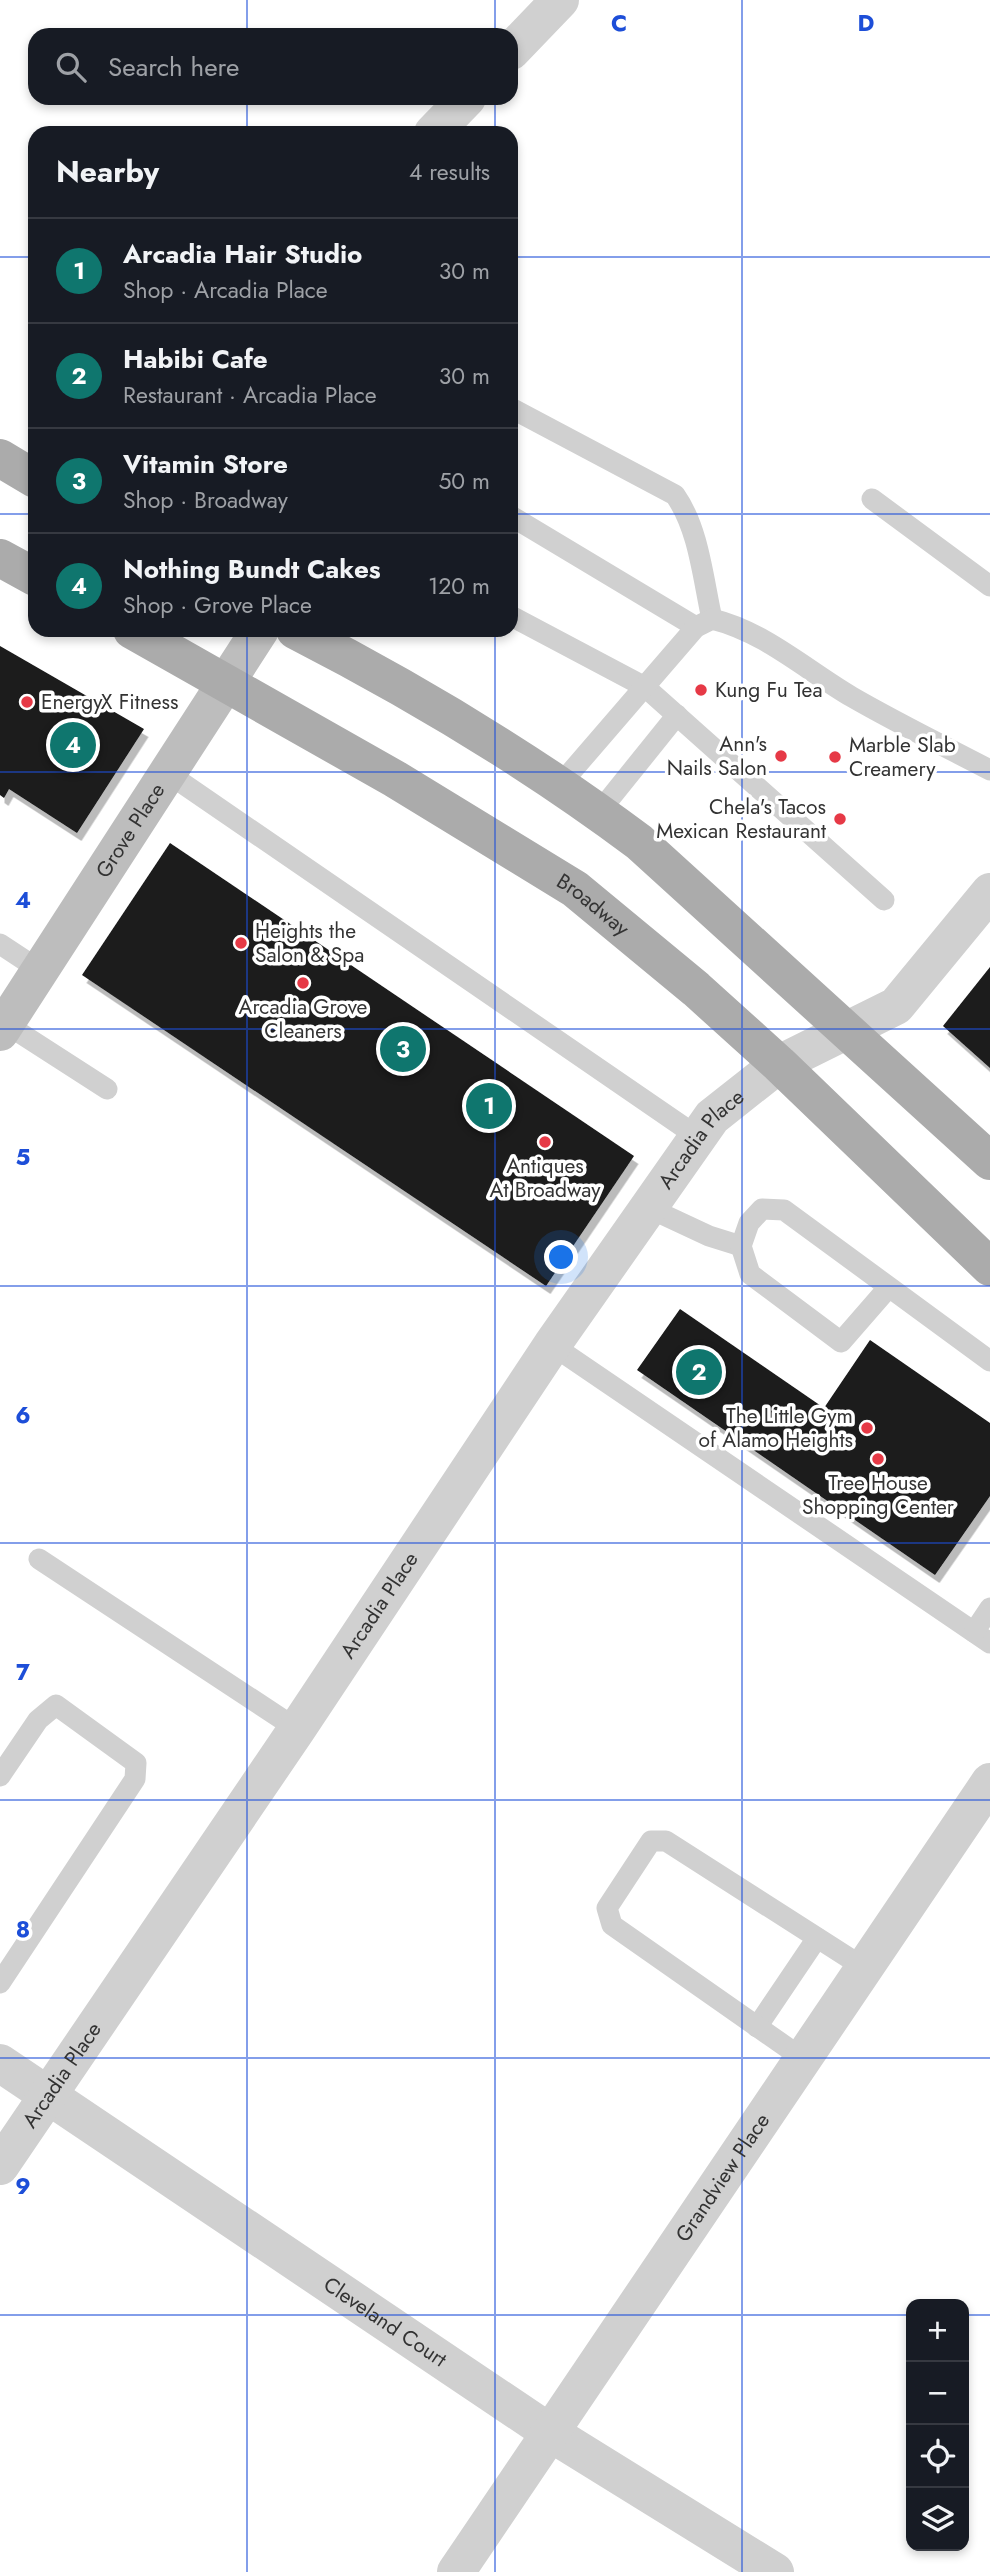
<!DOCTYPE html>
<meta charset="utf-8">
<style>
:root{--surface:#171b24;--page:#242831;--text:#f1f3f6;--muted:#9ea1a6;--line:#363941;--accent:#0f766e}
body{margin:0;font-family:Jost,sans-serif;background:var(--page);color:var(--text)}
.controls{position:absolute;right:21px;bottom:21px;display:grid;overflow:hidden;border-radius:14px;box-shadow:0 4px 10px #0003}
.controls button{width:63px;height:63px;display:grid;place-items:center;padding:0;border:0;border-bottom:2px solid var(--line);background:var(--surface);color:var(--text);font:35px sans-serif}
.you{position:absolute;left:562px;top:1258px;width:24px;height:24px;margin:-18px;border:5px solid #fff;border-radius:50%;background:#1a73e8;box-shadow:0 0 0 10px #1a73e833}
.badge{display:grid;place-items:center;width:46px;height:46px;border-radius:50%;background:var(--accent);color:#fff;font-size:23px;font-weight:700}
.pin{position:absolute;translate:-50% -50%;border:4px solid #fff;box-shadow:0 2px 7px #0006}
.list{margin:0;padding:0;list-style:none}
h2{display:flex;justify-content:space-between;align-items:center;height:91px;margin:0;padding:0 28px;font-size:30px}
h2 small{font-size:23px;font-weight:400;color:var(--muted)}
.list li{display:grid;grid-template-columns:46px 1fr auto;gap:21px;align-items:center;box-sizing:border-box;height:105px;padding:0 28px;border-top:2px solid var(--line)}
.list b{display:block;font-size:26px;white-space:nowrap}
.list p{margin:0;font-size:23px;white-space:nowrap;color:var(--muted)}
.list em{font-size:23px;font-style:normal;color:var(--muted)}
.icon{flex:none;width:38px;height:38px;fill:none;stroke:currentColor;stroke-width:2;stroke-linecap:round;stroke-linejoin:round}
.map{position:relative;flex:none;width:990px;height:2572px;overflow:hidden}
.search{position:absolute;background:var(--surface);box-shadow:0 4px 10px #0003;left:28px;top:28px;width:490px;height:77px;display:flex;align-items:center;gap:18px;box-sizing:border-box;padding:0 24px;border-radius:21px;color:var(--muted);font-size:26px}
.panel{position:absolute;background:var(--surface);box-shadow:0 4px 10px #0003;left:28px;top:126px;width:490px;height:511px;border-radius:21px}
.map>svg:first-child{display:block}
</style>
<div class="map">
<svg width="990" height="2572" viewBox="0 0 990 2572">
<defs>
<filter id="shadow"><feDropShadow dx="4.5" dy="8" stdDeviation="0" flood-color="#0004"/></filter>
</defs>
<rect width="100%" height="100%" fill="#fff"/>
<g fill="#1a1a1a" filter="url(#shadow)">
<path d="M0 646 144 729 77 833 9 789 4 798 0 795Z"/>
<path d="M170 843 634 1156 546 1286 82 975Z"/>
<path d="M990 967V1068L943 1026Z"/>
<path d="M680 1309 824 1408 870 1340 990 1423V1496L935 1575 637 1370Z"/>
</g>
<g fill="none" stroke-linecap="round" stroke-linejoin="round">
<g stroke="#d0d0d0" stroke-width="21">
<path d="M511 408 675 495C699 529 703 579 712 619"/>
<path d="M872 499 990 586"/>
<path d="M511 516 696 627"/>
<path d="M511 616 645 687 884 900"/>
<path d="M169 774 698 1137"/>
<path d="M558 787 696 627 712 619C765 632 806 670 852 697 897 723 944 746 990 770"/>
<path d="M599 812 677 715"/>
<path d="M0 944 41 971"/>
<path d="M6 1024 107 1089"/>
<path d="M649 1208 709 1236 741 1246"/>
<path d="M888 1288 841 1342 750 1274 741 1246 749 1223 762 1209 784 1210 990 1361"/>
<path d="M552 1345 990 1643"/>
<path d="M39 1559 297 1729"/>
<path d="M974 1632 990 1608"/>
<path d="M0 1776 38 1720 56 1705 136 1763 135 1779 0 1983"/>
<path d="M757 2027 817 1938"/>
<path d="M802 2058 612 1925 607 1908 651 1841H666L863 1967"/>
</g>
<g stroke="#d0d0d0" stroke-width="38">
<path d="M511 51 560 0"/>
<path d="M433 133 467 98"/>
<path id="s1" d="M0 2063 549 2432 775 2572"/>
<path id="s2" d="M0 2166 297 1729 552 1345 712 1117 779 1064 896 1006 990 892"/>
<path id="s3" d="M456 2572 990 1782"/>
</g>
<path stroke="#bdbdbd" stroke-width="38" id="s4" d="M0 1032 260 630"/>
<g stroke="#ababab" stroke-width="38">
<path d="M0 458 35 479"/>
<path d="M0 558 35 577"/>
<path id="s5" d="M132 630 395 779 575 889 696 989 779 1064 990 1267"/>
<path d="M295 630C414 691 532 762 639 842L990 1161"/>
</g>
</g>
<path fill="none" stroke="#1d4ed8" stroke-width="2" stroke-opacity="0.55" d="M247 0V35M495 0V35M742 0V2572M247 98V133M495 98V133M0 257H35M511 257H990M0 514H35M511 514H990M247 630V2572M495 630V2572M0 772H990M0 1029H990M0 1286H990M0 1543H990M0 1800H990M0 2058H990M0 2315H911M964 2315H990"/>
<g fill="#e63946" stroke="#fff" stroke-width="2.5">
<circle cx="701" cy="690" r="7"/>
<circle cx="27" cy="702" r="7"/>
<circle cx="781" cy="756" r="7"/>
<circle cx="835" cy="757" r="7"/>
<circle cx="840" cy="819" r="7"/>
<circle cx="241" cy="943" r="7"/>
<circle cx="303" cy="983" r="7"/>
<circle cx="545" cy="1142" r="7"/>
<circle cx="867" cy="1428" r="7"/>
<circle cx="878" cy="1459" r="7"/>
</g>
<g text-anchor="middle" stroke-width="7" stroke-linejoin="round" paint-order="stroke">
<g font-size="21" fill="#333" stroke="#fff" text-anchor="start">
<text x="715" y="697">Kung Fu Tea</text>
<text x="41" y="709">EnergyX Fitness</text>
<text x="767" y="751" text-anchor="end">Ann's<tspan x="767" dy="24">Nails Salon</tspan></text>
<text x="849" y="752">Marble Slab<tspan x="849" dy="24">Creamery</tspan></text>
<text x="826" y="814" text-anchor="end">Chela's Tacos<tspan x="826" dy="24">Mexican Restaurant</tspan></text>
<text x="255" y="938">Heights the<tspan x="255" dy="24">Salon &amp; Spa</tspan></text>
<text x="303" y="1014" text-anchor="middle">Arcadia Grove<tspan x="303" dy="24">Cleaners</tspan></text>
<text x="545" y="1173" text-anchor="middle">Antiques<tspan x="545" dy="24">At Broadway</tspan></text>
<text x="853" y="1423" text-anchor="end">The Little Gym<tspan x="853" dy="24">of Alamo Heights</tspan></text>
<text x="878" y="1490" text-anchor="middle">Tree House<tspan x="878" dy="24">Shopping Center</tspan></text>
</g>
<g font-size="21" fill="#333" stroke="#fff">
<text dy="7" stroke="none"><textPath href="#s4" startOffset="240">Grove Place</textPath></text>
<text dy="7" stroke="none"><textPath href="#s5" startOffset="537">Broadway</textPath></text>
<text dy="7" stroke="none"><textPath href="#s2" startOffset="1244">Arcadia Place</textPath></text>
<text dy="7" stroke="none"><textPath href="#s2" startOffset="677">Arcadia Place</textPath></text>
<text dy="7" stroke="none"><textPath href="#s2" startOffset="110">Arcadia Place</textPath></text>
<text dy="7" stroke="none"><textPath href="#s3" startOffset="476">Grandview Place</textPath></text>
<text dy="7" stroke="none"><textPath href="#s1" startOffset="464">Cleveland Court</textPath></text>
</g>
</g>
<g font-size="23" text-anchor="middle" font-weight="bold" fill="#1d4ed8" stroke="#fff" stroke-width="7" stroke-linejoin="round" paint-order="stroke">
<text x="619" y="31">C</text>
<text x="866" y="31">D</text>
<text x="23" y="908">4</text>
<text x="23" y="1165">5</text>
<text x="23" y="1423">6</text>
<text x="23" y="1680">7</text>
<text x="23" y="1937">8</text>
<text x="23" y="2194">9</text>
</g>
</svg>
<div class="controls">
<button>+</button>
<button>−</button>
<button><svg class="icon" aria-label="locate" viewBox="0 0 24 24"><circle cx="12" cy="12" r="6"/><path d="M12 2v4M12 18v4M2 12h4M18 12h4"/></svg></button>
<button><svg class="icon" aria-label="layers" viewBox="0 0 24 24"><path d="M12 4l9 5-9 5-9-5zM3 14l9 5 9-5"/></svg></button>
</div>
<div class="you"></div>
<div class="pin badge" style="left:489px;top:1106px">1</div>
<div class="pin badge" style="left:699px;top:1372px">2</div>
<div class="pin badge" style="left:403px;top:1049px">3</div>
<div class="pin badge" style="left:73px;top:745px">4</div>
<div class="search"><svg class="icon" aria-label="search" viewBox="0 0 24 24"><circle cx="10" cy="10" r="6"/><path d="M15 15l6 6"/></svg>Search here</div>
<section class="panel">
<h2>Nearby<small>4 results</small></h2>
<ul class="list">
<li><span class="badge">1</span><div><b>Arcadia Hair Studio</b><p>Shop · Arcadia Place</p></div><em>30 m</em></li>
<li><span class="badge">2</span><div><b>Habibi Cafe</b><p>Restaurant · Arcadia Place</p></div><em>30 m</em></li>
<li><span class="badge">3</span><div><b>Vitamin Store</b><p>Shop · Broadway</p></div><em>50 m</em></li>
<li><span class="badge">4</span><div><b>Nothing Bundt Cakes</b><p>Shop · Grove Place</p></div><em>120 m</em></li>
</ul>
</section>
</div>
